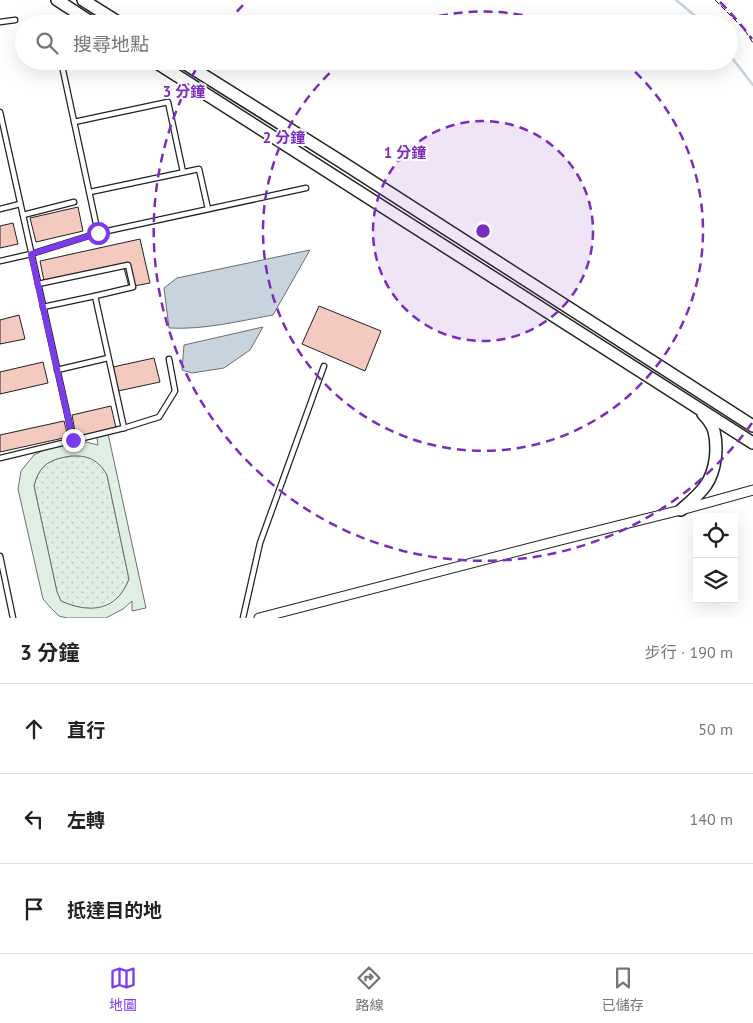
<!DOCTYPE html>
<html lang="zh-TW">
<meta charset="utf-8">
<style>
:root{--surface:#fff;--page:#f6f6f6;--text:#222;--muted:#767676;--line:#e0e0e0;--accent:#7c3aed}
body{margin:0;font-family:"PT Sans","Noto Sans TC",sans-serif;background:var(--page);color:var(--text)}
.controls{position:absolute;right:15px;bottom:15px;display:grid;overflow:hidden;border-radius:0px;box-shadow:0 5px 20px #0002}
.controls button{width:45px;height:45px;display:grid;place-items:center;padding:0;border:0;border-bottom:1px solid var(--line);background:var(--surface);color:var(--text);font:25px sans-serif}
.stop{position:absolute;width:15px;height:15px;margin:-11px;border:4px solid #7c3aed;border-radius:50%;background:#fff}
.stop.end{background:#7c3aed;border-color:#fff;box-shadow:0 1px 5px #0008}
.list{margin:0;padding:0;list-style:none}
h2{display:flex;justify-content:space-between;align-items:center;height:65px;margin:0;padding:0 20px;font-size:21px}
h2 small{font-size:16px;font-weight:400;color:var(--muted)}
.list li{display:grid;grid-template-columns:32px 1fr auto;gap:15px;align-items:center;box-sizing:border-box;height:90px;padding:0 20px;border-top:1px solid var(--line)}
.list b{display:block;font-size:19px;white-space:nowrap}
.list em{font-size:16px;font-style:normal;color:var(--muted)}
.icon{flex:none;width:28px;height:28px;fill:none;stroke:currentColor;stroke-width:2;stroke-linecap:round;stroke-linejoin:round}
.map{position:relative;flex:none;width:753px;height:618px;overflow:hidden}
.search{position:absolute;background:var(--surface);box-shadow:0 5px 20px #0002;left:15px;right:15px;top:15px;height:55px;display:flex;align-items:center;gap:12px;box-sizing:border-box;padding:0 18px;border-radius:28px;color:var(--muted);font-size:19px}
.sheet{height:335px;background:var(--surface)}
nav{display:flex;justify-content:space-around;align-items:center;box-sizing:border-box;height:70px;border-top:1px solid var(--line);background:var(--surface);font-size:14px;color:var(--muted)}
nav a{display:grid;justify-items:center;gap:2px}
nav .on{color:var(--accent)}
.map>svg:first-child{display:block}
</style>
<div class="map">
<svg width="753" height="618" viewBox="0 0 753 618">
<defs>
<pattern id="green-dots" width="8" height="8" patternUnits="userSpaceOnUse" patternTransform="scale(1.25)"><rect width="8" height="8" fill="#e0efe3"/><path d="M2 2h.1M6 6h.1" fill="none" stroke="#c0cdc2" stroke-width="1.8" stroke-linecap="round"/></pattern>
</defs>
<rect width="100%" height="100%" fill="#fff"/>
<path fill="url(#green-dots)" stroke="#6f6f6f" d="M71 456C89 455 98 460 107 475L129 579C117 612 90 614 61 601L57 592 34 486C39 465 50 459 71 456Z"/>
<path fill="#e0efe3" stroke="#6f6f6f" fill-rule="evenodd" d="M107 429 146 608 132 611V601L123 609 106 618H67L59 616 50 607 43 599 18 489 21 471 34 455 58 443 78 440 98 445 96 431ZM71 456C89 455 98 460 107 475L129 579C117 611 90 614 61 601L57 592 34 486C39 465 50 459 71 456Z"/>
<g fill="#c7d3dd" stroke="#6f6f6f">
<path d="M310 250 273 315C239 321 204 330 169 328L164 288 177 278Z"/>
<path d="M263 327 250 350 224 368 192 373 182 370 184 345Z"/>
</g>
<g fill="none" stroke-linecap="round" stroke-linejoin="round">
<g stroke="#c7d3dd" stroke-width="2.5">
<path d="M676 0 705 24"/>
<path d="M729 54 753 85"/>
</g>
</g>
<g fill="#f3c9c0" stroke="#222">
<path d="M78 207 83 231 36 242 30 218Z"/>
<path d="M13 223 18 244 0 248V226Z"/>
<path d="M140 239 150 283 129 287 123 264 44 281 40 261Z"/>
<path d="M319 306 381 331 365 371 302 344Z"/>
<path d="M19 315 25 339 0 344V320Z"/>
<path d="M154 358 160 382 118 391 113 367Z"/>
<path d="M43 362 48 383 0 394V372Z"/>
<path d="M111 406 116 428 76 437 72 415Z"/>
<path d="M64 421 68 437 0 452V435Z"/>
</g>
<g fill="none" stroke-linecap="round" stroke-linejoin="round">
<g stroke="#222" stroke-width="7">
<g id="service">
<path d="M0 22 15 20"/>
<path d="M61 61 98 233"/>
<path d="M0 112 73 440"/>
<path d="M74 122 168 102 183 172"/>
<path d="M90 192 199 169 208 209"/>
<path d="M0 209 20 204"/>
<path d="M23 215 74 202"/>
<path d="M0 261 31 254 98 233 306 188"/>
<path d="M38 284 128 265 133 287 95 296 124 428"/>
<path d="M43 307 95 296"/>
<path d="M57 370 108 358"/>
<path d="M0 458 124 428 159 417 175 391 169 359"/>
<path d="M0 556 13 618"/>
<path d="M243 618 260 543 324 366"/>
</g>
</g>
<g stroke="#222" stroke-width="11">
<path id="minor" d="M259 618 561 540 681 510 753 490"/>
</g>
<g stroke="#222" stroke-width="14">
<g id="secondary">
<path d="M57 0 94 24"/>
<path d="M83 0 121 24"/>
<path d="M154 61 753 443"/>
<path d="M181 61 337 159 753 426"/>
<path d="M681 510C690 502 699 495 706 485 716 470 718 448 714 431 712 424 708 419 703 414"/>
</g>
</g>
<use href="#service" stroke="#fff" stroke-width="4.5"/>
<use href="#minor" stroke="#fff" stroke-width="9"/>
<use href="#secondary" stroke="#fff" stroke-width="11"/>
<path stroke="#222" stroke-width="1" stroke-dasharray="6 2.5" stroke-linecap="butt" d="M715 0 744 29 753 43"/>
</g>
<g fill="none" stroke-linecap="round" stroke-linejoin="round">
<path stroke="#7c3aed" stroke-width="6" d="M73 440 31 254 98 233"/>
</g>
<circle cx="483" cy="231" r="110" fill="#7b2cbf" fill-opacity=".12"/>
<g fill="none" stroke="#7b2cbf" stroke-width="2.5" stroke-dasharray="9 6">
<circle cx="483" cy="231" r="110"/>
<path d="M410 24A220 220 0 0 1 556 24M624 62A220 220 0 1 1 342 62"/>
<path d="M752 423A330 330 0 0 1 199 64M227 23A330 330 0 0 1 246 2M720 2A330 330 0 0 1 752 39"/>
</g>
<circle cx="483" cy="231" r="8" fill="#7b2cbf" stroke="#fff" stroke-width="2.5"/>
<g font-size="15" text-anchor="middle" font-weight="bold" fill="#7b2cbf" stroke="#fff" stroke-width="4" stroke-linejoin="round" paint-order="stroke">
<text x="184" y="97">3 分鐘</text>
<text x="284" y="143">2 分鐘</text>
<text x="405" y="158">1 分鐘</text>
</g>
</svg>
<div class="controls">
<button><svg class="icon" aria-label="locate" viewBox="0 0 24 24"><circle cx="12" cy="12" r="6"/><path d="M12 2v4M12 18v4M2 12h4M18 12h4"/></svg></button>
<button><svg class="icon" aria-label="layers" viewBox="0 0 24 24"><path d="M12 4l9 5-9 5-9-5zM3 14l9 5 9-5"/></svg></button>
</div>
<div class="stop" style="left:98px;top:233px"></div>
<div class="stop end" style="left:73px;top:440px"></div>
<div class="search"><svg class="icon" aria-label="search" viewBox="0 0 24 24"><circle cx="10" cy="10" r="6"/><path d="M15 15l6 6"/></svg>搜尋地點</div>
</div>
<section class="sheet">
<h2>3 分鐘<small>步行 · 190 m</small></h2>
<ul class="list">
<li><svg class="icon" aria-label="ahead" viewBox="0 0 24 24"><path d="M12 20V5M6 11l6-6 6 6"/></svg><div><b>直行</b></div><em>50 m</em></li>
<li><svg class="icon" aria-label="left" viewBox="0 0 24 24"><path d="M17 20v-9H6M10 6l-5 5 5 5"/></svg><div><b>左轉</b></div><em>140 m</em></li>
<li><svg class="icon" aria-label="arrive" viewBox="0 0 24 24"><path d="M6 21V4h12l-3 4 3 4H6"/></svg><div><b>抵達目的地</b></div></li>
</ul>
</section>
<nav>
<a class="on"><svg class="icon" aria-label="map" viewBox="0 0 24 24"><path d="M3 6l6-2 6 2 6-2v14l-6 2-6-2-6 2zM9 4v14M15 6v14"/></svg>地圖</a>
<a><svg class="icon" aria-label="directions" viewBox="0 0 24 24"><path d="M12 3l9 9-9 9-9-9zM9 14v-3h6M13 9l2 2-2 2"/></svg>路線</a>
<a><svg class="icon" aria-label="saved" viewBox="0 0 24 24"><path d="M7 4h10v16l-5-4-5 4z"/></svg>已儲存</a>
</nav>
